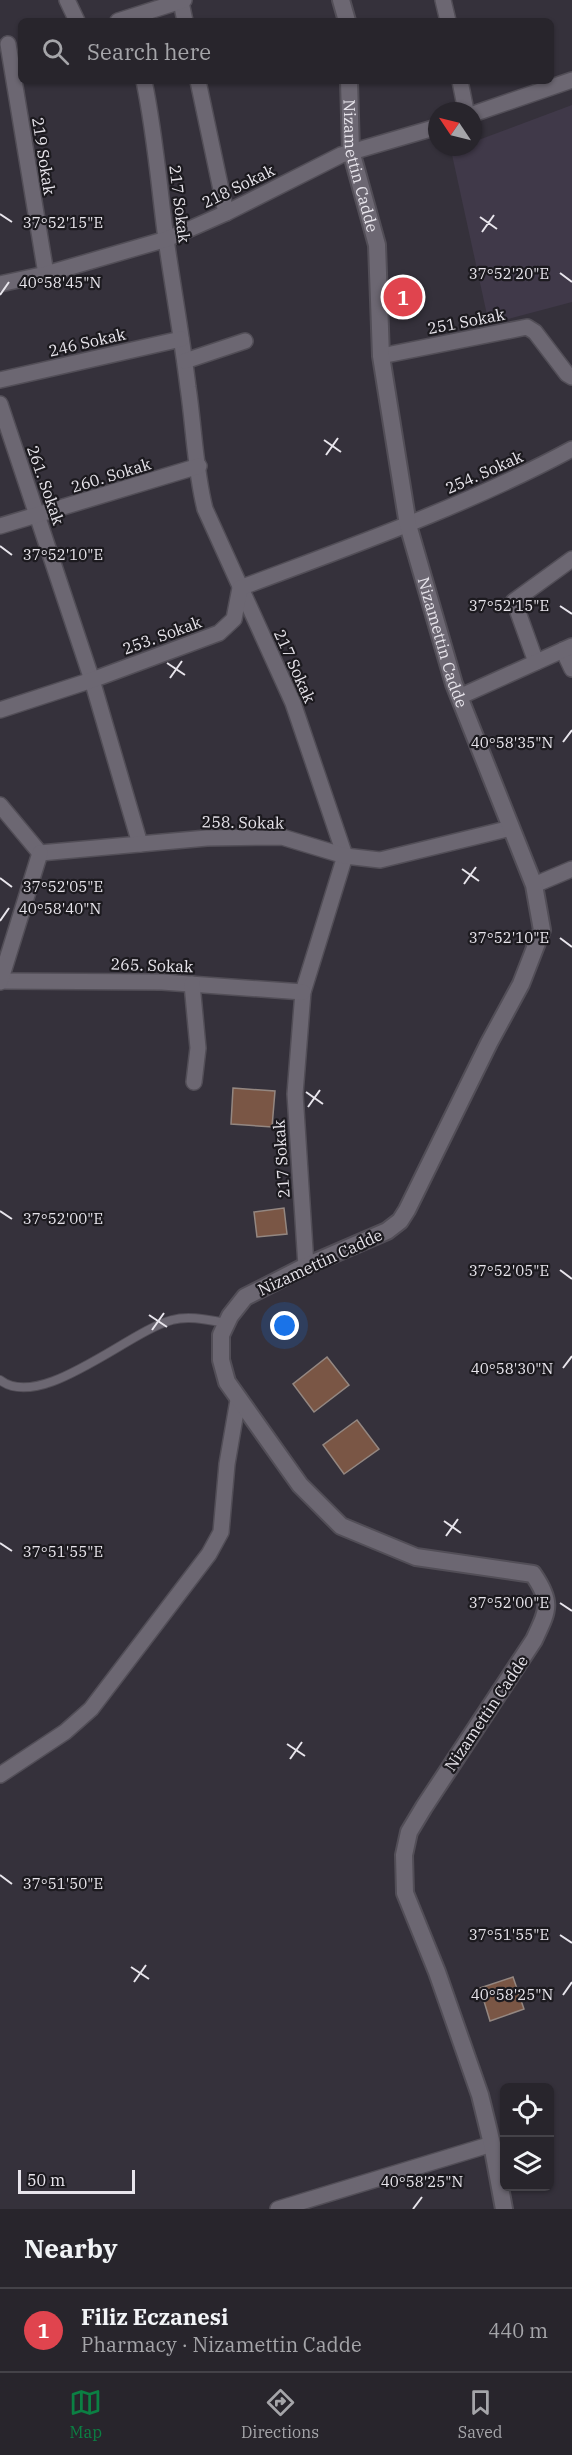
<!DOCTYPE html>
<meta charset="utf-8">
<style>
:root{--surface:#28252c;--page:#343138;--text:#f1f3f6;--muted:#a5a5a9;--line:#444248;--accent:#0b8043}
body{margin:0;font-family:"IBM Plex Serif",serif;background:var(--page);color:var(--text)}
.controls{position:absolute;right:18px;bottom:18px;display:grid;overflow:hidden;border-radius:9px;box-shadow:0 2px 4px #0004}
.controls button{width:54px;height:54px;display:grid;place-items:center;padding:0;border:0;border-bottom:2px solid var(--line);background:var(--surface);color:var(--text);font:30px sans-serif}
.compass{position:absolute;left:428px;top:102px;width:54px;height:54px;border-radius:50%;background:var(--surface);box-shadow:0 2px 4px #0004;rotate:305deg}
.scale{position:absolute;left:18px;bottom:15px;width:117px;box-sizing:border-box;padding-left:6px;border:3px solid #e8e5ec;border-top:0;font-size:16px;line-height:21px;white-space:nowrap;color:#e8e5ec;-webkit-text-stroke:4px #1c1a1f;paint-order:stroke}
.you{position:absolute;left:285px;top:1326px;width:21px;height:21px;margin:-15px;border:4px solid #fff;border-radius:50%;background:#1a73e8;box-shadow:0 0 0 9px #1a73e833}
.badge{display:grid;place-items:center;width:39px;height:39px;border-radius:50%;background:var(--accent);color:#fff;font-size:20px;font-weight:700}
.pin{position:absolute;translate:-50% -50%;border:3px solid #fff;box-shadow:0 2px 6px #0006}
.list{margin:0;padding:0;list-style:none}
h2{display:flex;justify-content:space-between;align-items:center;height:78px;margin:0;padding:0 24px;font-size:26px}
h2 small{font-size:20px;font-weight:400;color:var(--muted)}
.list li{display:grid;grid-template-columns:39px 1fr auto;gap:18px;align-items:center;box-sizing:border-box;height:84px;padding:0 24px;border-top:2px solid var(--line)}
.list b{display:block;font-size:22px;white-space:nowrap}
.list p{margin:0;font-size:20px;white-space:nowrap;color:var(--muted)}
.list em{font-size:20px;font-style:normal;color:var(--muted)}
.icon{flex:none;width:33px;height:33px;fill:none;stroke:currentColor;stroke-width:2;stroke-linecap:round;stroke-linejoin:round}
.map{position:relative;flex:none;width:572px;height:2209px;overflow:hidden}
.search{position:absolute;background:var(--surface);box-shadow:0 2px 4px #0004;left:18px;right:18px;top:18px;height:66px;display:flex;align-items:center;gap:15px;box-sizing:border-box;padding:0 21px;border-radius:9px;color:var(--muted);font-size:22px}
.sheet{height:162px;background:var(--surface)}
nav{display:flex;justify-content:space-around;align-items:center;box-sizing:border-box;height:84px;border-top:2px solid var(--line);background:var(--surface);font-size:16px;color:var(--muted)}
nav a{display:grid;justify-items:center;gap:3px}
nav .on{color:var(--accent)}
.map>svg:first-child{display:block}
</style>
<div class="map">
<svg width="572" height="2209" viewBox="0 0 572 2209">
<rect width="100%" height="100%" fill="#35313b"/>
<path fill="#403949" d="M572 105V302L489 324 451 150 458 147H473V142Z"/>
<g fill="#7a5645" stroke="#948781" stroke-width="1.5">
<path d="M233 1088 275 1091 272 1127 231 1124Z"/>
<path d="M284 1208 287 1234 257 1237 254 1212Z"/>
<path d="M327 1357 349 1385 314 1412 293 1384Z"/>
<path d="M357 1420 379 1449 344 1474 323 1445Z"/>
<path d="M513 1977 524 2009 490 2021 480 1988Z"/>
</g>
<g fill="none" stroke-linecap="round" stroke-linejoin="round">
<g stroke="#524e57" stroke-width="10">
<path id="service" d="M0 1380C41 1412 129 1331 172 1320 189 1315 209 1320 226 1323"/>
</g>
<g stroke="#524e57" stroke-width="18">
<g id="minor">
<path d="M67 0 77 21"/>
<path d="M443 0 448 21"/>
<path d="M181 2 185 21"/>
<path d="M118 21 184 0"/>
<path d="M8 44 46 274"/>
<path d="M144 81C155 133 159 186 166 239 173 288 182 338 188 387 194 427 195 470 205 509L293 703 345 856 303 992 295 1094 306 1266"/>
<path d="M198 81 226 213"/>
<path d="M460 81 466 111"/>
<path d="M473 114 572 80"/>
<path d="M0 284 46 274 167 239 226 213 341 155 437 127"/>
<path d="M381 356 527 327 535 332 567 374 572 377"/>
<path d="M185 361 245 341"/>
<path d="M0 380 181 339"/>
<path d="M0 404 92 680 140 844"/>
<path d="M0 526 199 466"/>
<path d="M563 650 572 669"/>
<path d="M536 662 514 601 572 559"/>
<path d="M459 697 572 646"/>
<path d="M0 710 92 680 219 633 234 619 240 588C352 546 466 506 572 449"/>
<path d="M0 805 40 853"/>
<path d="M40 853 207 838 282 837 345 856 380 860 511 828"/>
<path d="M534 885 572 869"/>
<path d="M0 981 162 982 303 992"/>
<path d="M0 982 40 853"/>
<path d="M192 984 198 1048 194 1082"/>
<path d="M0 1775 65 1732 91 1709 209 1554 221 1532 227 1464 238 1400"/>
<path d="M278 2209 492 2144"/>
</g>
</g>
<g stroke="#524e57" stroke-width="20">
<g id="tertiary">
<path d="M341 0 347 21"/>
<path id="s1" d="M349 81 351 151 377 245 381 356 408 525 454 684 534 885 542 930 521 984 489 1043 407 1210 400 1221 387 1231 306 1266 245 1297 230 1316 221 1335V1360L227 1382 300 1485 341 1526 416 1557 533 1574C553 1603 548 1610 534 1640L424 1807 409 1832 404 1855 405 1893 437 1972 480 2095 492 2144 504 2209"/>
</g>
</g>
<use href="#service" stroke="#6c6772" stroke-width="8"/>
<use href="#minor" stroke="#6c6772" stroke-width="15"/>
<use href="#tertiary" stroke="#6c6772" stroke-width="16"/>
</g>
<path fill="none" stroke="#e8e5ec" stroke-width="2" d="M0 214 12 222M480 217 497 229M482 232 494 215M560 273 572 282M0 295 9 282M324 440 341 452M326 455 338 438M0 546 12 555M560 606 572 614M167 663 185 675M170 678 182 661M563 742 572 730M462 869 479 881M0 878 12 887M464 884 476 867M0 921 9 908M560 938 572 947M306 1092 323 1104M308 1107 320 1090M0 1211 12 1219M560 1270 572 1279M149 1315 167 1327M152 1330 164 1313M563 1368 572 1356M444 1521 461 1533M446 1536 458 1519M0 1543 12 1551M560 1603 572 1611M287 1744 305 1756M290 1759 302 1742M0 1875 12 1884M560 1935 572 1943M131 1967 149 1979M134 1982 146 1965M563 1995 572 1982M413 2209 422 2197"/>
<g text-anchor="middle" stroke-width="4.5" stroke-linejoin="round" paint-order="stroke">
<g font-size="16" fill="#e8e5ec" stroke="#1c1a1f">
<text transform="translate(44 156) rotate(81)" y="6">219 Sokak</text>
<text dy="6" stroke="none"><textPath href="#s1" startOffset="86">Nizamettin Cadde</textPath></text>
<text transform="translate(238 186) rotate(-26)" y="6">218 Sokak</text>
<text transform="translate(180 204) rotate(83)" y="6">217 Sokak</text>
<text transform="translate(466 321) rotate(-11)" y="6">251 Sokak</text>
<text transform="translate(87 342) rotate(-13)" y="6">246 Sokak</text>
<text transform="translate(484 472) rotate(-24)" y="6">254. Sokak</text>
<text transform="translate(111 475) rotate(-17)" y="6">260. Sokak</text>
<text transform="translate(46 485) rotate(71)" y="6">261. Sokak</text>
<text transform="translate(162 635) rotate(-20)" y="6">253. Sokak</text>
<text dy="6" stroke="none"><textPath href="#s1" startOffset="572">Nizamettin Cadde</textPath></text>
<text transform="translate(295 666) rotate(66)" y="6">217 Sokak</text>
<text transform="translate(243 822) rotate(1)" y="6">258. Sokak</text>
<text transform="translate(152 965) rotate(2)" y="6">265. Sokak</text>
<text transform="translate(281 1159) rotate(-94)" y="6">217 Sokak</text>
<text transform="translate(320 1262) rotate(-25)" y="6">Nizamettin Cadde</text>
<text transform="translate(486 1713) rotate(-56)" y="6">Nizamettin Cadde</text>
</g>
</g>
<g font-size="15" text-anchor="middle" fill="#e8e5ec" stroke="#1c1a1f" stroke-width="4.5" stroke-linejoin="round" paint-order="stroke">
<text x="63" y="228">37°52'15"E</text>
<text x="509" y="279">37°52'20"E</text>
<text x="60" y="288">40°58'45"N</text>
<text x="63" y="560">37°52'10"E</text>
<text x="509" y="611">37°52'15"E</text>
<text x="512" y="748">40°58'35"N</text>
<text x="63" y="892">37°52'05"E</text>
<text x="60" y="914">40°58'40"N</text>
<text x="509" y="943">37°52'10"E</text>
<text x="63" y="1224">37°52'00"E</text>
<text x="509" y="1276">37°52'05"E</text>
<text x="512" y="1374">40°58'30"N</text>
<text x="63" y="1557">37°51'55"E</text>
<text x="509" y="1608">37°52'00"E</text>
<text x="63" y="1889">37°51'50"E</text>
<text x="509" y="1940">37°51'55"E</text>
<text x="512" y="2000">40°58'25"N</text>
<text x="422" y="2187">40°58'25"N</text>
</g>
</svg>
<div class="controls">
<button><svg class="icon" aria-label="locate" viewBox="0 0 24 24"><circle cx="12" cy="12" r="6"/><path d="M12 2v4M12 18v4M2 12h4M18 12h4"/></svg></button>
<button><svg class="icon" aria-label="layers" viewBox="0 0 24 24"><path d="M12 4l9 5-9 5-9-5zM3 14l9 5 9-5"/></svg></button>
</div>
<svg class="compass" viewBox="-18 -18 36 36"><path d="M0-13l5 13h-10z" fill="#e53935"/><path d="M0 13l5-13h-10z" fill="#a5a5a9"/></svg>
<div class="scale">50 m</div>
<div class="you"></div>
<div class="pin badge" style="left:403px;top:297px;background:#e0444e">1</div>
<div class="search"><svg class="icon" aria-label="search" viewBox="0 0 24 24"><circle cx="10" cy="10" r="6"/><path d="M15 15l6 6"/></svg>Search here</div>
</div>
<section class="sheet">
<h2>Nearby<small></small></h2>
<ul class="list">
<li><span class="badge" style="background:#e0444e">1</span><div><b>Filiz Eczanesi</b><p>Pharmacy · Nizamettin Cadde</p></div><em>440 m</em></li>
</ul>
</section>
<nav>
<a class="on"><svg class="icon" aria-label="map" viewBox="0 0 24 24"><path d="M3 6l6-2 6 2 6-2v14l-6 2-6-2-6 2zM9 4v14M15 6v14"/></svg>Map</a>
<a><svg class="icon" aria-label="directions" viewBox="0 0 24 24"><path d="M12 3l9 9-9 9-9-9zM9 14v-3h6M13 9l2 2-2 2"/></svg>Directions</a>
<a><svg class="icon" aria-label="saved" viewBox="0 0 24 24"><path d="M7 4h10v16l-5-4-5 4z"/></svg>Saved</a>
</nav>
